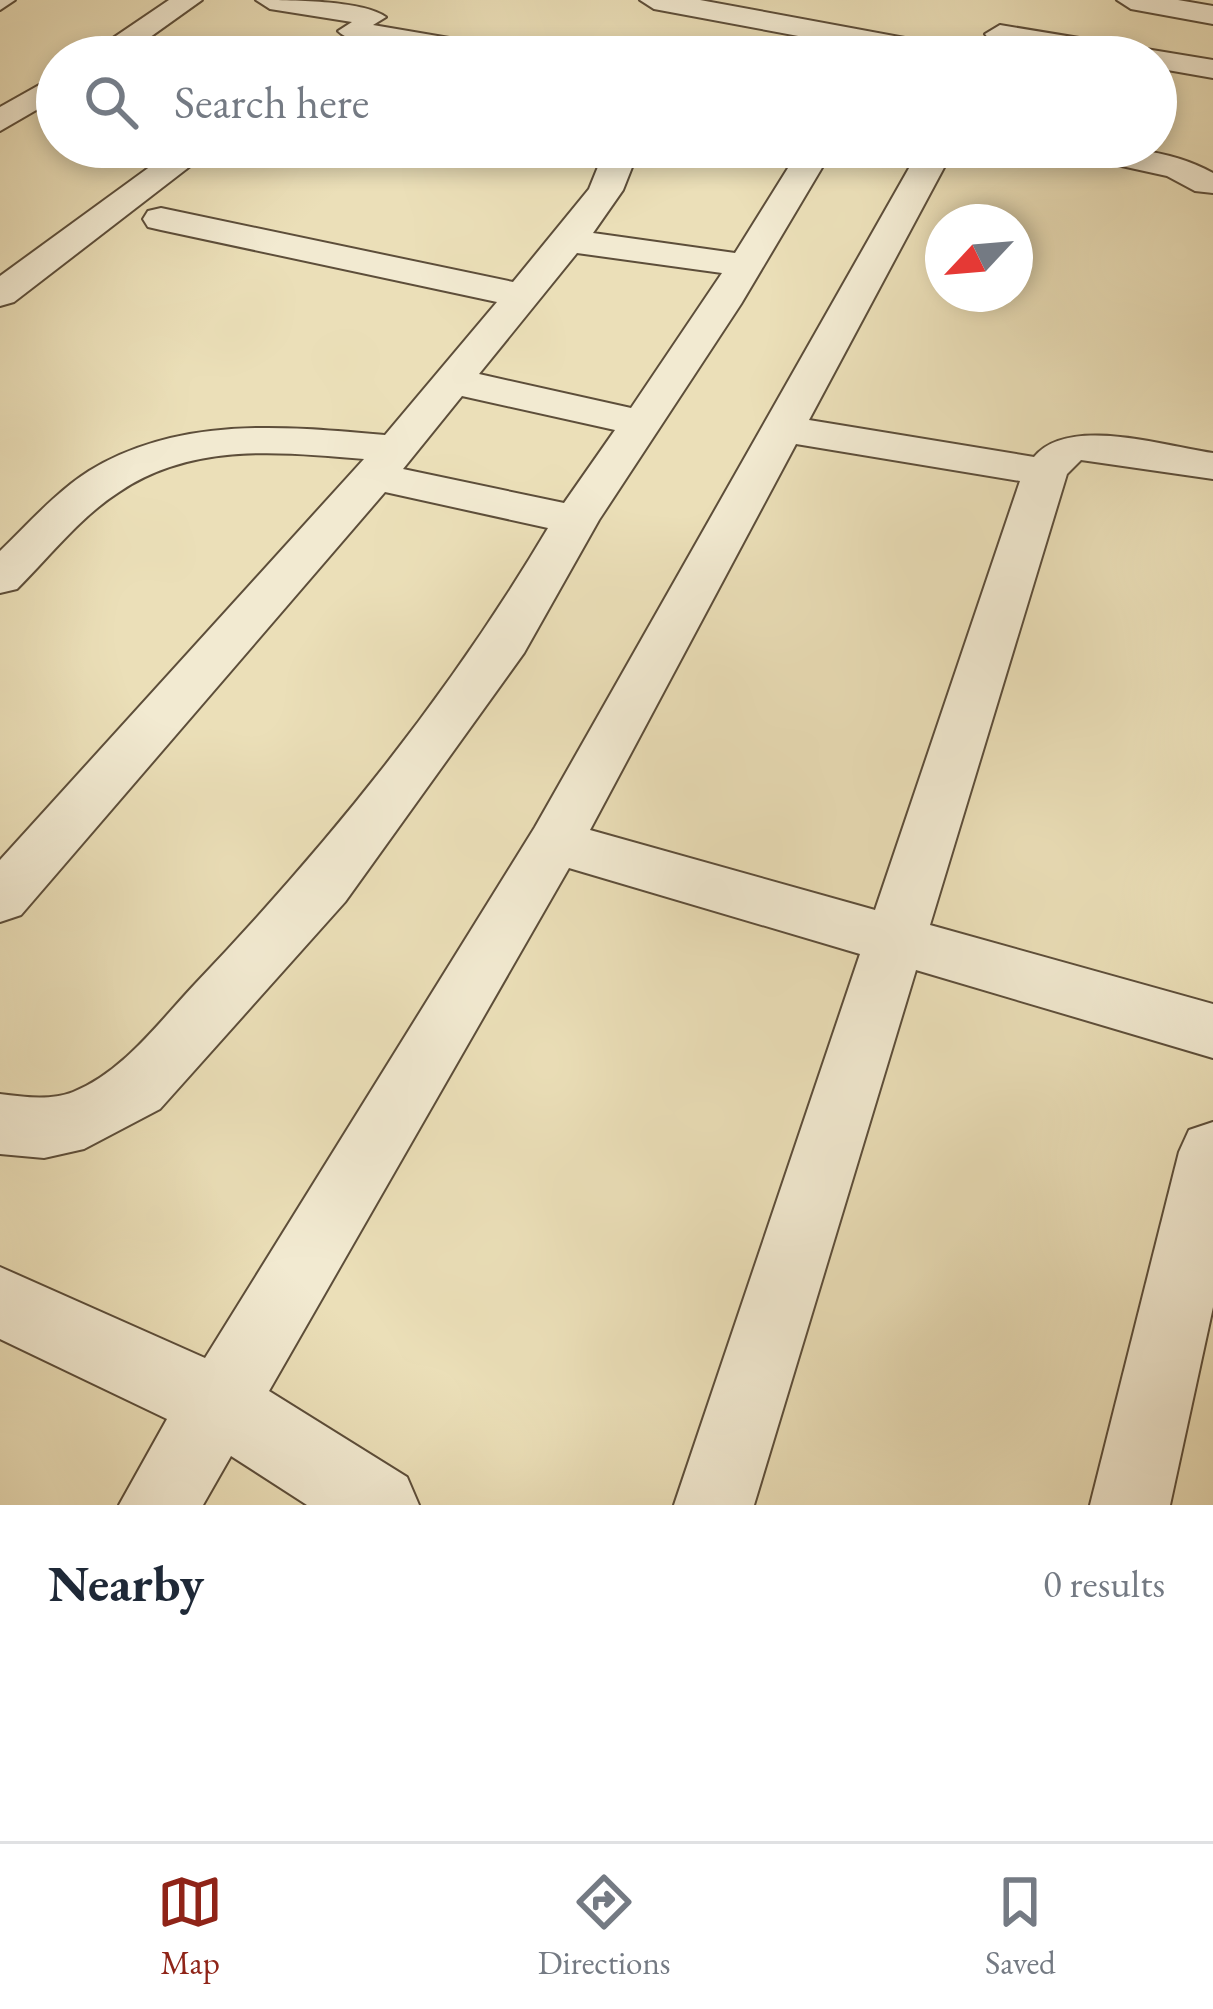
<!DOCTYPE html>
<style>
:root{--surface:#fff;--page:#f6f6f7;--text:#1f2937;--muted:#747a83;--line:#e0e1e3;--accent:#8f2418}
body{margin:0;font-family:"EB Garamond",serif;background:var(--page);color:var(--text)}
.compass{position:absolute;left:925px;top:204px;width:108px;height:108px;border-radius:50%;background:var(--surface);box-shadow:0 6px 18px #0003;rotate:244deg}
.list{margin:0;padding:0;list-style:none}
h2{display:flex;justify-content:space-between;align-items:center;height:156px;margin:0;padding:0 48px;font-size:51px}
h2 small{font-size:39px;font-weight:400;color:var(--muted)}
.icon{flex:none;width:66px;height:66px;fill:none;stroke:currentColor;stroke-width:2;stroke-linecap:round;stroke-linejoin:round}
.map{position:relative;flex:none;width:1213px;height:1505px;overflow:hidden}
.search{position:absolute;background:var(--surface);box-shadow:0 6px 18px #0003;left:36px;right:36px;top:36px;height:132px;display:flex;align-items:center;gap:30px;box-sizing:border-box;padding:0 42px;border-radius:66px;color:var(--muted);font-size:45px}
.sheet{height:336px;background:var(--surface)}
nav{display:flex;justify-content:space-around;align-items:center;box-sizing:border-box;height:168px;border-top:3px solid var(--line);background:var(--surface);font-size:33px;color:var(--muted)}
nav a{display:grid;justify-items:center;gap:6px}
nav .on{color:var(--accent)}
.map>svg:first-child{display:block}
</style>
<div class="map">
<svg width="1213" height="1505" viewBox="0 0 1213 1505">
<rect width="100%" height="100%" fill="#ebdfb8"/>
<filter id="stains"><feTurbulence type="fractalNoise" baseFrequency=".00167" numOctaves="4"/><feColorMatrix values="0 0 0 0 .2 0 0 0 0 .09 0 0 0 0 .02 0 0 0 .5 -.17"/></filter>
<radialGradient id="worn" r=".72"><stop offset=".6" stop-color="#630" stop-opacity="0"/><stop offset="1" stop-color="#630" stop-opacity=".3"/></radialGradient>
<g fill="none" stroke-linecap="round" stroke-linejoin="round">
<g stroke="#5d4e3a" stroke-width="4">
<g id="street">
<path d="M0 0H15L0 10Z"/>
<path d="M169 0H202L146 40 210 51 214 57H85Z"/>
<path d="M256 0C288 0 363 0 386 17L373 25 508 48 523 57C488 57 360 54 338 31L352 22 270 9Z"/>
<path d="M640 0H700L959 48 974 57H911L654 9Z"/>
<path d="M1117 0H1178L1213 6V24L1131 9Z"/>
<path d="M1000 25 1213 60V78L1156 68V57H1086L990 40 985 34Z"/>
<path d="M57 75V98L0 131V107Z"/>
<path d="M177 147H215L14 302 0 306V276Z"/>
<path d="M606 147H640L623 190 593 233 735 253 798 152 807 147H849L823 166 741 304 599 520 524 653 345 902 160 1109 84 1149 44 1158 0 1154V1094C24 1097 50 1101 73 1092 123 1072 159 1022 195 984 329 843 449 695 548 528L385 492 21 915 0 922V860L364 459C280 452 193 442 119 492 80 517 50 556 17 589L0 593V551C28 524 56 492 89 471 179 416 284 426 385 435L497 302 161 230 148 227 143 219 148 211 161 208 513 282 589 189ZM577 253 722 273 631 408 479 374ZM462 396 615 430 564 503 403 469Z"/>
<path d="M921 147H955L809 420 1034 457C1068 415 1164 446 1213 453V479L1081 460 1067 474 930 925 1213 1004V1058L916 970 754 1505H674L860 954 569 868 269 1391 407 1477 419 1505H307L231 1456 203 1505H119L167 1419 0 1339V1267L205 1358 535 827ZM796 444 1020 481 875 910 590 830Z"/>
<path d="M1062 147C1115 147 1166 147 1213 173V193L1195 191 1167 176 1067 154Z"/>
<path d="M1213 1122V1307L1170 1505H1090L1179 1152 1189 1130Z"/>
</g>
</g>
<use href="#street" fill="#f2ead1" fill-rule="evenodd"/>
</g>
<rect width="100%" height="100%" filter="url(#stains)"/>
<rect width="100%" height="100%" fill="url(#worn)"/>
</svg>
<svg class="compass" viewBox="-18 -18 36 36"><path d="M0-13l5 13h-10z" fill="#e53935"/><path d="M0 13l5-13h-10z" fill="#747a83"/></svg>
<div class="search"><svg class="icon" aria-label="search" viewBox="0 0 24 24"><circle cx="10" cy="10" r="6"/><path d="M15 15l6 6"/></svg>Search here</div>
</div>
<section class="sheet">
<h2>Nearby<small>0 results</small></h2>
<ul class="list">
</ul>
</section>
<nav>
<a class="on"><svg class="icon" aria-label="map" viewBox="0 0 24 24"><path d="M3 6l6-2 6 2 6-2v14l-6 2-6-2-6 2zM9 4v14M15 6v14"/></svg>Map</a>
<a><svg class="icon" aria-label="directions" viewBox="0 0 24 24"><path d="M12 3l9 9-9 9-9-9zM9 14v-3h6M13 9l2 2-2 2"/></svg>Directions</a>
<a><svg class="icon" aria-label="saved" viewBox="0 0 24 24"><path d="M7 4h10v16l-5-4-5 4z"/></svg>Saved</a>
</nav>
